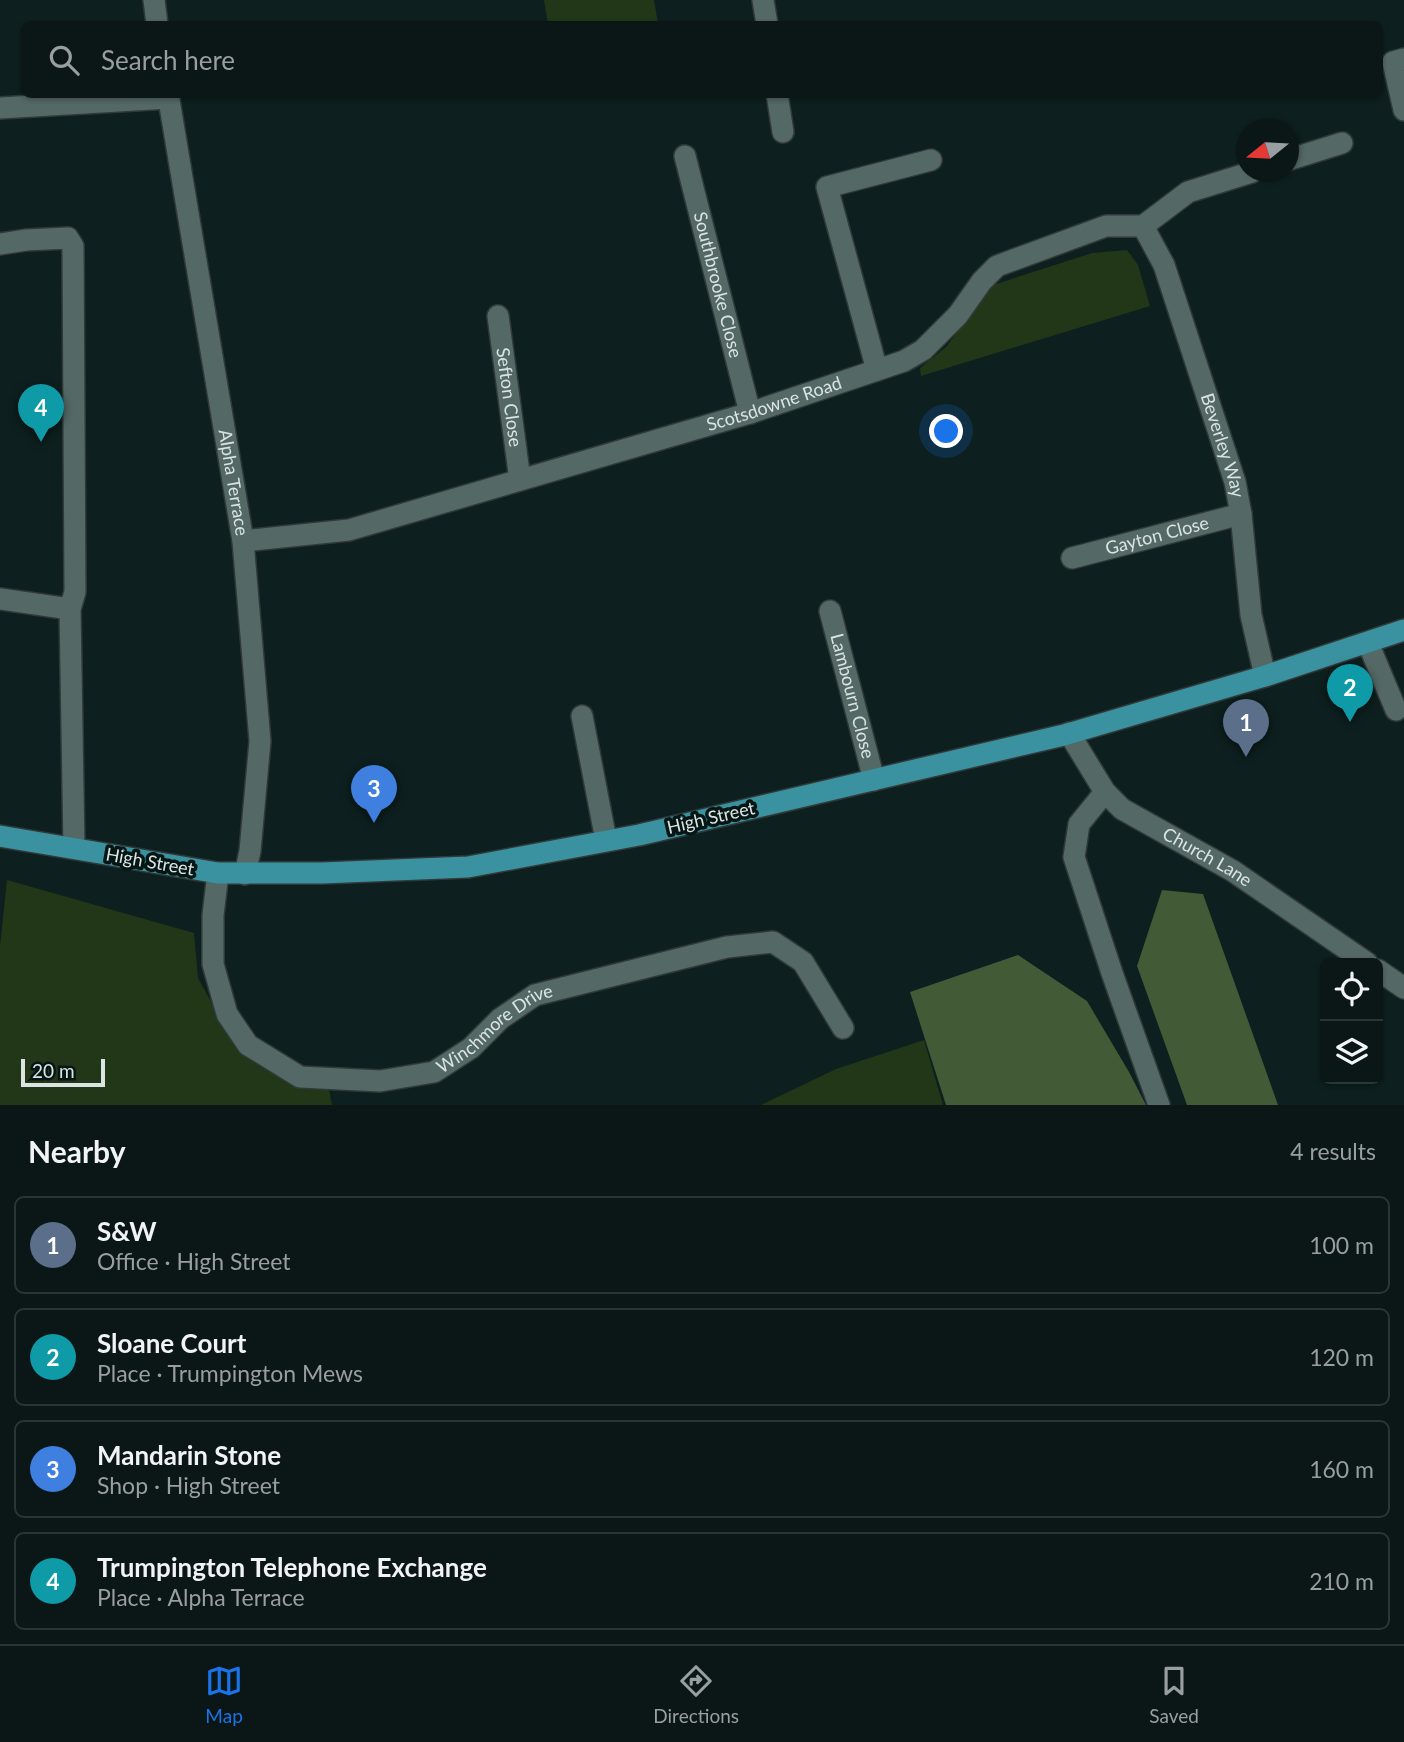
<!DOCTYPE html>
<meta charset="utf-8">
<style>
:root{--surface:#0a1716;--page:#13201f;--text:#f1f3f6;--muted:#999fa1;--line:#2a3635;--accent:#1a73e8}
body{margin:0;font-family:Lato,sans-serif;background:var(--page);color:var(--text)}
.controls{position:absolute;right:21px;bottom:21px;display:grid;overflow:hidden;border-radius:10px;box-shadow:0 2px 5px #0004}
.controls button{width:63px;height:63px;display:grid;place-items:center;padding:0;border:0;border-bottom:2px solid var(--line);background:var(--surface);color:var(--text);font:35px sans-serif}
.compass{position:absolute;left:1236px;top:119px;width:63px;height:63px;border-radius:50%;background:var(--surface);box-shadow:0 2px 5px #0004;rotate:252deg}
.scale{position:absolute;left:21px;bottom:18px;width:84px;box-sizing:border-box;padding-left:7px;border:4px solid #d9e4e3;border-top:0;font-size:19px;line-height:24px;white-space:nowrap;color:#d9e4e3;-webkit-text-stroke:5px #051615;paint-order:stroke}
.you{position:absolute;left:947px;top:432px;width:24px;height:24px;margin:-18px;border:5px solid #fff;border-radius:50%;background:#1a73e8;box-shadow:0 0 0 10px #1a73e833}
.badge{display:grid;place-items:center;width:46px;height:46px;border-radius:50%;background:var(--accent);color:#fff;font-size:23px;font-weight:700}
.pin{position:absolute;translate:-50% -58px;filter:drop-shadow(0 2px 4px #0008)}
.pin::after{content:'';position:absolute;top:37px;width:24px;height:21px;background:inherit;clip-path:polygon(0 0,100% 0,50% 100%)}
.list{margin:0;padding:0;list-style:none}
h2{display:flex;justify-content:space-between;align-items:center;height:91px;margin:0;padding:0 28px;font-size:30px}
h2 small{font-size:23px;font-weight:400;color:var(--muted)}
.list li{display:grid;grid-template-columns:46px 1fr auto;gap:21px;align-items:center;box-sizing:border-box;height:98px;margin:0 14px 14px;padding:0 14px;border:2px solid var(--line);border-radius:10px}
.list b{display:block;font-size:26px;white-space:nowrap}
.list p{margin:0;font-size:23px;white-space:nowrap;color:var(--muted)}
.list em{font-size:23px;font-style:normal;color:var(--muted)}
.icon{flex:none;width:38px;height:38px;fill:none;stroke:currentColor;stroke-width:2;stroke-linecap:round;stroke-linejoin:round}
.map{position:relative;flex:none;width:1404px;height:1105px;overflow:hidden}
.search{position:absolute;background:var(--surface);box-shadow:0 2px 5px #0004;left:21px;right:21px;top:21px;height:77px;display:flex;align-items:center;gap:18px;box-sizing:border-box;padding:0 24px;border-radius:10px;color:var(--muted);font-size:26px}
.sheet{height:539px;background:var(--surface)}
nav{display:flex;justify-content:space-around;align-items:center;box-sizing:border-box;height:98px;border-top:2px solid var(--line);background:var(--surface);font-size:19px;color:var(--muted)}
nav a{display:grid;justify-items:center;gap:4px}
nav .on{color:var(--accent)}
.map>svg:first-child{display:block}
</style>
<div class="map">
<svg width="1404" height="1105" viewBox="0 0 1404 1105">
<rect width="100%" height="100%" fill="#0d1f1e"/>
<g fill="#223717">
<path d="M544 0H654L658 24H548Z"/>
<path d="M1127 250 1138 265 1150 306 921 376 920 368 946 347 993 285 1092 253Z"/>
<path d="M7 880 194 933 198 978 233 1042 295 1083 329 1089 332 1105H0V946Z"/>
<path d="M924 1040 943 1105H761L836 1069Z"/>
</g>
<g fill="#435a37">
<path d="M1162 890 1203 894 1278 1105H1187L1137 966Z"/>
<path d="M1018 955 1087 1001 1129 1072 1146 1105H946L910 992Z"/>
</g>
<g fill="none" stroke-linecap="round" stroke-linejoin="round">
<g stroke="#303938" stroke-width="24">
<g id="minor">
<path d="M154 0 157 24"/>
<path d="M763 0 767 24"/>
<path d="M1404 59 1393 62 1404 110"/>
<path id="s1" d="M168 94 243 541 260 741 250 851 245 874"/>
<path d="M777 94 783 132"/>
<path d="M0 108 169 98"/>
<path id="s2" d="M685 156 750 413"/>
<path d="M1288 160 1342 143"/>
<path id="s3" d="M1143 226 1164 265 1235 482 1241 514 1251 615 1265 676"/>
<path d="M0 244 26 240 68 238 73 246 75 592 70 609 74 848"/>
<path id="s4" d="M498 316 520 480"/>
<path d="M877 370 827 187 931 160"/>
<path id="s5" d="M243 541 349 530 750 413 904 361 923 350 958 315 982 281 997 266 1106 226H1143L1188 192 1252 172"/>
<path id="s6" d="M1072 558 1241 514"/>
<path d="M0 599 70 609"/>
<path id="s7" d="M830 611 874 780"/>
<path d="M1368 643 1396 710"/>
<path d="M582 716 606 840"/>
<path id="s8" d="M1069 733 1105 792 1122 809 1233 871 1367 963"/>
<path d="M1105 792 1079 824 1074 857 1112 973 1159 1105"/>
<path id="s9" d="M218 873 213 915V964L227 1014 248 1045 300 1077 380 1081 434 1072 471 1048 500 1019 535 995 727 947 773 942 803 962 843 1028"/>
<path d="M1378 970 1404 988"/>
</g>
</g>
<g stroke="#303938" stroke-width="24">
<path id="major" d="M0 836 218 873H322L468 867 639 835 1064 735 1265 676 1404 630"/>
</g>
<use href="#minor" stroke="#546866" stroke-width="21"/>
<use href="#major" stroke="#3a91a0" stroke-width="21"/>
</g>
<g text-anchor="middle" stroke-width="7" stroke-linejoin="round" paint-order="stroke">
<g font-size="18" fill="#d9e4e3" stroke="#051615">
<text dy="6" stroke="none"><textPath href="#s2" startOffset="133">Southbrooke Close</textPath></text>
<text dy="6" stroke="none"><textPath href="#s4" startOffset="82">Sefton Close</textPath></text>
<text dy="6" stroke="none"><textPath href="#s5" startOffset="550">Scotsdowne Road</textPath></text>
<text dy="6" stroke="none"><textPath href="#s3" startOffset="234">Beverley Way</textPath></text>
<text dy="6" stroke="none"><textPath href="#s1" startOffset="394">Alpha Terrace</textPath></text>
<text dy="6" stroke="none"><textPath href="#s6" startOffset="88">Gayton Close</textPath></text>
<text dy="6" stroke="none"><textPath href="#s7" startOffset="88">Lambourn Close</textPath></text>
<text transform="translate(711 818) rotate(-13)" y="6">High Street</text>
<text dy="6" stroke="none"><textPath href="#s8" startOffset="191">Church Lane</textPath></text>
<text transform="translate(150 862) rotate(10)" y="6">High Street</text>
<text dy="6" stroke="none"><textPath href="#s9" startOffset="452">Winchmore Drive</textPath></text>
</g>
</g>
</svg>
<div class="controls">
<button><svg class="icon" aria-label="locate" viewBox="0 0 24 24"><circle cx="12" cy="12" r="6"/><path d="M12 2v4M12 18v4M2 12h4M18 12h4"/></svg></button>
<button><svg class="icon" aria-label="layers" viewBox="0 0 24 24"><path d="M12 4l9 5-9 5-9-5zM3 14l9 5 9-5"/></svg></button>
</div>
<svg class="compass" viewBox="-18 -18 36 36"><path d="M0-13l5 13h-10z" fill="#e53935"/><path d="M0 13l5-13h-10z" fill="#999fa1"/></svg>
<div class="scale">20 m</div>
<div class="you"></div>
<div class="pin badge" style="left:1246px;top:757px;background:#5c6f8a">1</div>
<div class="pin badge" style="left:1350px;top:722px;background:#0f9aa8">2</div>
<div class="pin badge" style="left:374px;top:823px;background:#3f7fe0">3</div>
<div class="pin badge" style="left:41px;top:442px;background:#0f9aa8">4</div>
<div class="search"><svg class="icon" aria-label="search" viewBox="0 0 24 24"><circle cx="10" cy="10" r="6"/><path d="M15 15l6 6"/></svg>Search here</div>
</div>
<section class="sheet">
<h2>Nearby<small>4 results</small></h2>
<ul class="list">
<li><span class="badge" style="background:#5c6f8a">1</span><div><b>S&amp;W</b><p>Office · High Street</p></div><em>100 m</em></li>
<li><span class="badge" style="background:#0f9aa8">2</span><div><b>Sloane Court</b><p>Place · Trumpington Mews</p></div><em>120 m</em></li>
<li><span class="badge" style="background:#3f7fe0">3</span><div><b>Mandarin Stone</b><p>Shop · High Street</p></div><em>160 m</em></li>
<li><span class="badge" style="background:#0f9aa8">4</span><div><b>Trumpington Telephone Exchange</b><p>Place · Alpha Terrace</p></div><em>210 m</em></li>
</ul>
</section>
<nav>
<a class="on"><svg class="icon" aria-label="map" viewBox="0 0 24 24"><path d="M3 6l6-2 6 2 6-2v14l-6 2-6-2-6 2zM9 4v14M15 6v14"/></svg>Map</a>
<a><svg class="icon" aria-label="directions" viewBox="0 0 24 24"><path d="M12 3l9 9-9 9-9-9zM9 14v-3h6M13 9l2 2-2 2"/></svg>Directions</a>
<a><svg class="icon" aria-label="saved" viewBox="0 0 24 24"><path d="M7 4h10v16l-5-4-5 4z"/></svg>Saved</a>
</nav>
